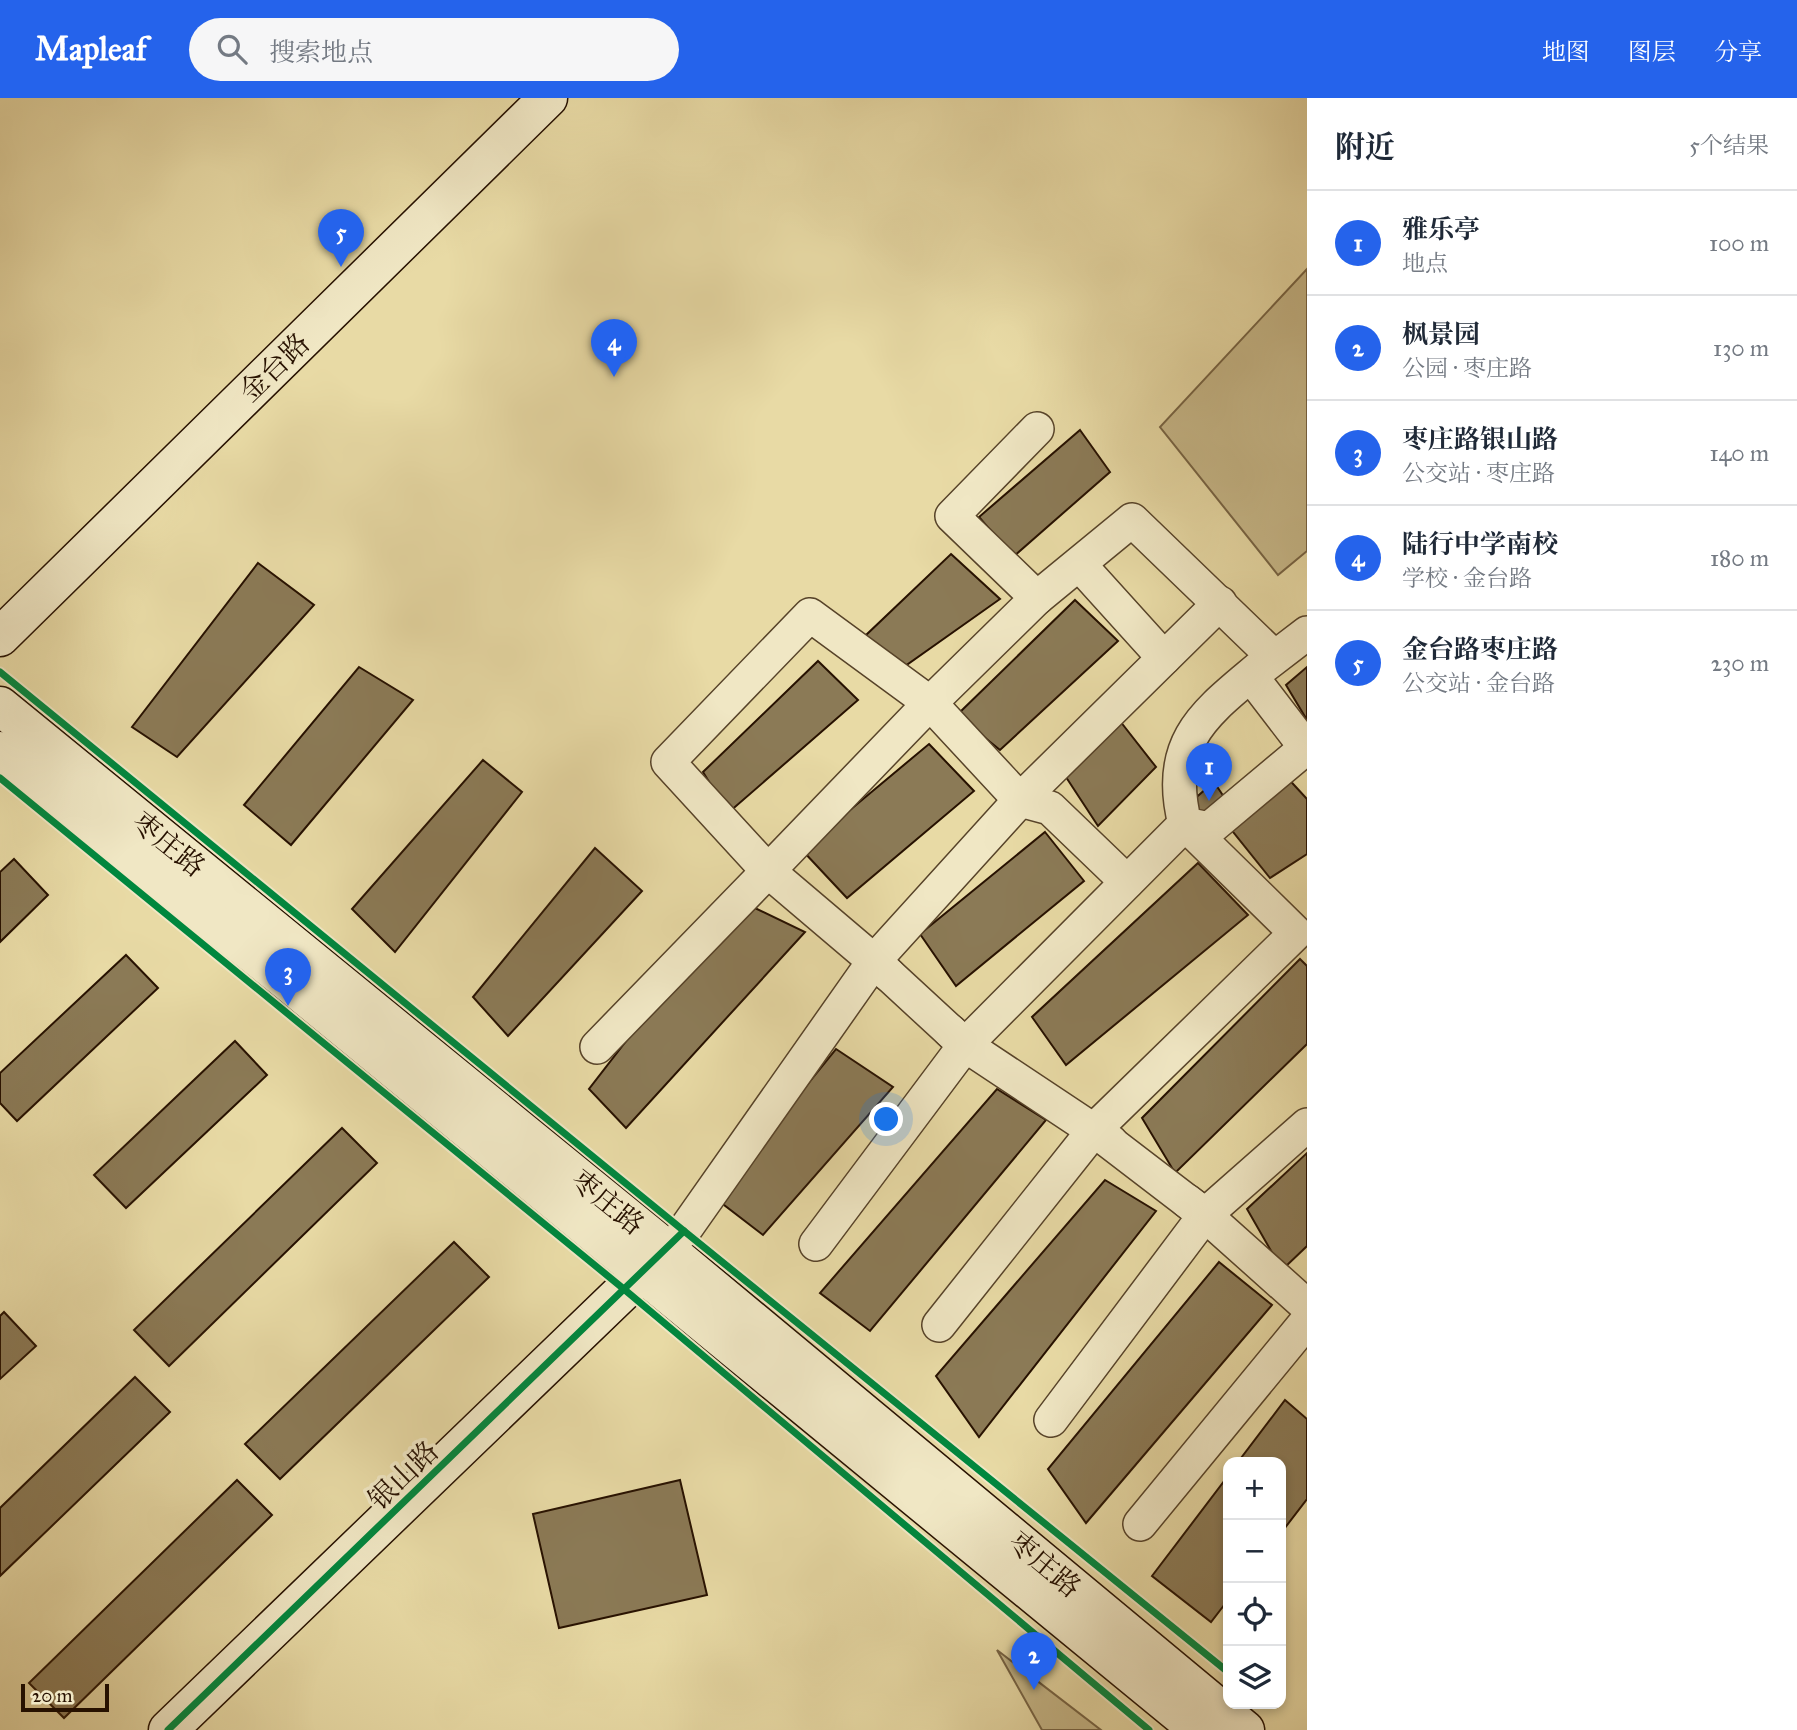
<!DOCTYPE html>
<html lang="zh">
<meta charset="utf-8">
<style>
:root{--surface:#fff;--page:#f6f6f7;--text:#1f2937;--muted:#747a83;--line:#e0e1e3;--accent:#2563eb}
body{margin:0;font-family:"IM FELL Great Primer","Noto Serif SC",serif;background:var(--page);color:var(--text)}
.controls{position:absolute;right:21px;bottom:21px;display:grid;overflow:hidden;border-radius:14px;box-shadow:0 4px 10px #0003}
.controls button{width:63px;height:63px;display:grid;place-items:center;padding:0;border:0;border-bottom:2px solid var(--line);background:var(--surface);color:var(--text);font:35px sans-serif}
.scale{position:absolute;left:21px;bottom:18px;width:88px;box-sizing:border-box;padding-left:7px;border:4px solid #271100;border-top:0;font-size:19px;line-height:24px;white-space:nowrap;color:#271100;-webkit-text-stroke:5px #f0e7c4;paint-order:stroke}
.you{position:absolute;left:887px;top:1022px;width:24px;height:24px;margin:-18px;border:5px solid #fff;border-radius:50%;background:#1a73e8;box-shadow:0 0 0 10px #1a73e833}
.badge{display:grid;place-items:center;width:46px;height:46px;border-radius:50%;background:var(--accent);color:#fff;font-size:23px;font-weight:700}
.pin{position:absolute;translate:-50% -58px;filter:drop-shadow(0 2px 4px #0008)}
.pin::after{content:'';position:absolute;top:37px;width:24px;height:21px;background:inherit;clip-path:polygon(0 0,100% 0,50% 100%)}
.list{margin:0;padding:0;list-style:none}
h2{display:flex;justify-content:space-between;align-items:center;height:91px;margin:0;padding:0 28px;font-size:30px}
h2 small{font-size:23px;font-weight:400;color:var(--muted)}
.list li{display:grid;grid-template-columns:46px 1fr auto;gap:21px;align-items:center;box-sizing:border-box;height:105px;padding:0 28px;border-top:2px solid var(--line)}
.list b{display:block;font-size:26px;white-space:nowrap}
.list p{margin:0;font-size:23px;white-space:nowrap;color:var(--muted)}
.list em{font-size:23px;font-style:normal;color:var(--muted)}
.icon{flex:none;width:38px;height:38px;fill:none;stroke:currentColor;stroke-width:2;stroke-linecap:round;stroke-linejoin:round}
.map{position:relative;flex:none;width:1307px;height:1632px;overflow:hidden}
header{display:flex;align-items:center;gap:42px;box-sizing:border-box;height:98px;padding:0 35px;background:var(--accent);color:#fff}
header strong{font-size:33px}
nav{display:flex;gap:38px;margin-inline-start:auto;font-size:24px}
.search{width:490px;height:63px;background:var(--page);display:flex;align-items:center;gap:18px;box-sizing:border-box;padding:0 24px;border-radius:38px;color:var(--muted);font-size:26px}
main{display:flex}
aside{flex:1;background:var(--surface)}
.map>svg:first-child{display:block}
</style>
<header>
<strong>Mapleaf</strong>
<div class="search"><svg class="icon" aria-label="search" viewBox="0 0 24 24"><circle cx="10" cy="10" r="6"/><path d="M15 15l6 6"/></svg>搜索地点</div>
<nav><a>地图</a><a>图层</a><a>分享</a></nav>
</header>
<main>
<div class="map">
<svg width="1307" height="1632" viewBox="0 0 1307 1632">
<rect width="100%" height="100%" fill="#e8daa5"/>
<filter id="stains"><feTurbulence type="fractalNoise" baseFrequency=".00286" numOctaves="4"/><feColorMatrix values="0 0 0 0 .2 0 0 0 0 .09 0 0 0 0 .02 0 0 0 .5 -.17"/></filter>
<radialGradient id="worn" r=".72"><stop offset=".6" stop-color="#630" stop-opacity="0"/><stop offset="1" stop-color="#630" stop-opacity=".3"/></radialGradient>
<g fill="#c7b889" stroke="#776444" stroke-width="2">
<path d="M1307 171V453L1278 477 1160 329Z"/>
<path d="M997 1552 1101 1632H1042Z"/>
</g>
<g fill="#8b7a56" stroke="#271100" stroke-width="2">
<path d="M1080 332 1110 374 1013 459 979 419Z"/>
<path d="M951 456 1000 501 891 578 864 539Z"/>
<path d="M258 465 314 507 177 659 132 629Z"/>
<path d="M1075 502 1118 543 1000 652 957 617Z"/>
<path d="M818 563 858 602 728 715 703 674Z"/>
<path d="M359 569 413 602 291 747 244 707Z"/>
<path d="M1307 569V622L1286 587Z"/>
<path d="M1120 623 1156 669 1098 728 1062 673Z"/>
<path d="M929 646 974 693 847 800 802 752Z"/>
<path d="M483 662 522 694 395 854 352 811Z"/>
<path d="M1283 675 1307 701V756L1270 780 1226 725Z"/>
<path d="M1214 684 1226 702 1204 720 1192 703Z"/>
<path d="M1045 734 1084 783 956 888 920 836Z"/>
<path d="M595 750 642 793 508 938 473 899Z"/>
<path d="M14 761 48 797 0 844V774Z"/>
<path d="M1198 765 1248 817 1066 967 1032 919Z"/>
<path d="M736 801 805 834 626 1030 589 991Z"/>
<path d="M126 857 158 890 17 1023 0 1005V975Z"/>
<path d="M1300 861 1307 868V946L1175 1075 1142 1020Z"/>
<path d="M235 943 267 977 126 1110 94 1077Z"/>
<path d="M836 951 893 989 763 1137 715 1100Z"/>
<path d="M997 991 1046 1022 870 1233 820 1195Z"/>
<path d="M342 1030 377 1065 169 1268 134 1232Z"/>
<path d="M1307 1055V1148L1282 1172 1247 1111Z"/>
<path d="M1105 1082 1156 1113 979 1339 936 1278Z"/>
<path d="M454 1144 489 1179 280 1381 245 1346Z"/>
<path d="M1219 1164 1272 1207 1086 1425 1048 1371Z"/>
<path d="M4 1214 36 1248 0 1281V1218Z"/>
<path d="M135 1279 170 1314 0 1478V1410Z"/>
<path d="M1285 1302 1307 1321V1401L1281 1435V1364H1238Z"/>
<path d="M1228 1378V1502L1211 1524 1152 1478Z"/>
<path d="M237 1382 272 1417 64 1620 29 1585Z"/>
<path d="M680 1382 707 1497 559 1530 533 1416Z"/>
</g>
<g fill="none" stroke-linecap="round" stroke-linejoin="round">
<g stroke="#574329" stroke-width="36">
<g id="street">
<path d="M1037 331 952 418 1037 500 930 605 810 517 668 664 768 773 930 605 1020 702 1220 505"/>
<path d="M1079 466 1164 560"/>
<path d="M1037 500 1132 422 1273 558C1214 610 1162 636 1185 726L1209 731 1307 649"/>
<path d="M1307 535 1251 578 1307 651"/>
<path d="M874 863 1020 702 1050 710 1127 784"/>
<path d="M965 947 1111 1044"/>
<path d="M597 949 768 773 874 863 965 947 1185 726 1296 835 1094 1032 1205 1117 1307 1027"/>
<path d="M1205 1117 1307 1208"/>
<path d="M684 1133 874 863 889 877"/>
<path d="M816 1146 965 947 950 933"/>
<path d="M939 1227 1094 1032"/>
<path d="M1051 1322 1205 1117 1187 1103"/>
<path d="M1140 1426 1307 1223"/>
</g>
</g>
<g stroke="#271100" stroke-width="41">
<g id="secondary">
<path d="M0 539 548 0"/>
<path d="M0 608 666 1151 1245 1632"/>
<path d="M0 653 289 885 1199 1632"/>
<path d="M168 1632 642 1175"/>
</g>
</g>
<use href="#street" stroke="#f0e7c4" stroke-width="33"/>
<use href="#secondary" stroke="#f0e7c4" stroke-width="38"/>
<g stroke="#f0e7c4" stroke-width="11">
<g id="cycleway">
<path d="M0 574 684 1133 1228 1574"/>
<path d="M0 680 625 1192 1149 1632"/>
<path d="M168 1632 684 1133"/>
</g>
</g>
<use href="#cycleway" stroke="#00873e" stroke-width="7"/>
</g>
<g text-anchor="middle" stroke-width="7" stroke-linejoin="round" paint-order="stroke">
<g font-size="28" fill="#271100" stroke="#f0e7c4">
<text transform="translate(274 269) rotate(-44)" y="10">金台路</text>
<text transform="translate(169 746) rotate(39)" y="10">枣庄路</text>
<text transform="translate(608 1104) rotate(39)" y="10">枣庄路</text>
<text transform="translate(403 1377) rotate(-44)" y="10">银山路</text>
<text transform="translate(1045 1466) rotate(40)" y="10">枣庄路</text>
</g>
</g>
<rect width="100%" height="100%" filter="url(#stains)"/>
<rect width="100%" height="100%" fill="url(#worn)"/>
</svg>
<div class="controls">
<button>+</button>
<button>−</button>
<button><svg class="icon" aria-label="locate" viewBox="0 0 24 24"><circle cx="12" cy="12" r="6"/><path d="M12 2v4M12 18v4M2 12h4M18 12h4"/></svg></button>
<button><svg class="icon" aria-label="layers" viewBox="0 0 24 24"><path d="M12 4l9 5-9 5-9-5zM3 14l9 5 9-5"/></svg></button>
</div>
<div class="scale">20 m</div>
<div class="you"></div>
<div class="pin badge" style="left:1209px;top:703px">1</div>
<div class="pin badge" style="left:1034px;top:1592px">2</div>
<div class="pin badge" style="left:288px;top:908px">3</div>
<div class="pin badge" style="left:614px;top:279px">4</div>
<div class="pin badge" style="left:341px;top:169px">5</div>
</div>
<aside>
<h2>附近<small>5个结果</small></h2>
<ul class="list">
<li><span class="badge">1</span><div><b>雅乐亭</b><p>地点</p></div><em>100 m</em></li>
<li><span class="badge">2</span><div><b>枫景园</b><p>公园 · 枣庄路</p></div><em>130 m</em></li>
<li><span class="badge">3</span><div><b>枣庄路银山路</b><p>公交站 · 枣庄路</p></div><em>140 m</em></li>
<li><span class="badge">4</span><div><b>陆行中学南校</b><p>学校 · 金台路</p></div><em>180 m</em></li>
<li><span class="badge">5</span><div><b>金台路枣庄路</b><p>公交站 · 金台路</p></div><em>230 m</em></li>
</ul>
</aside>
</main>
